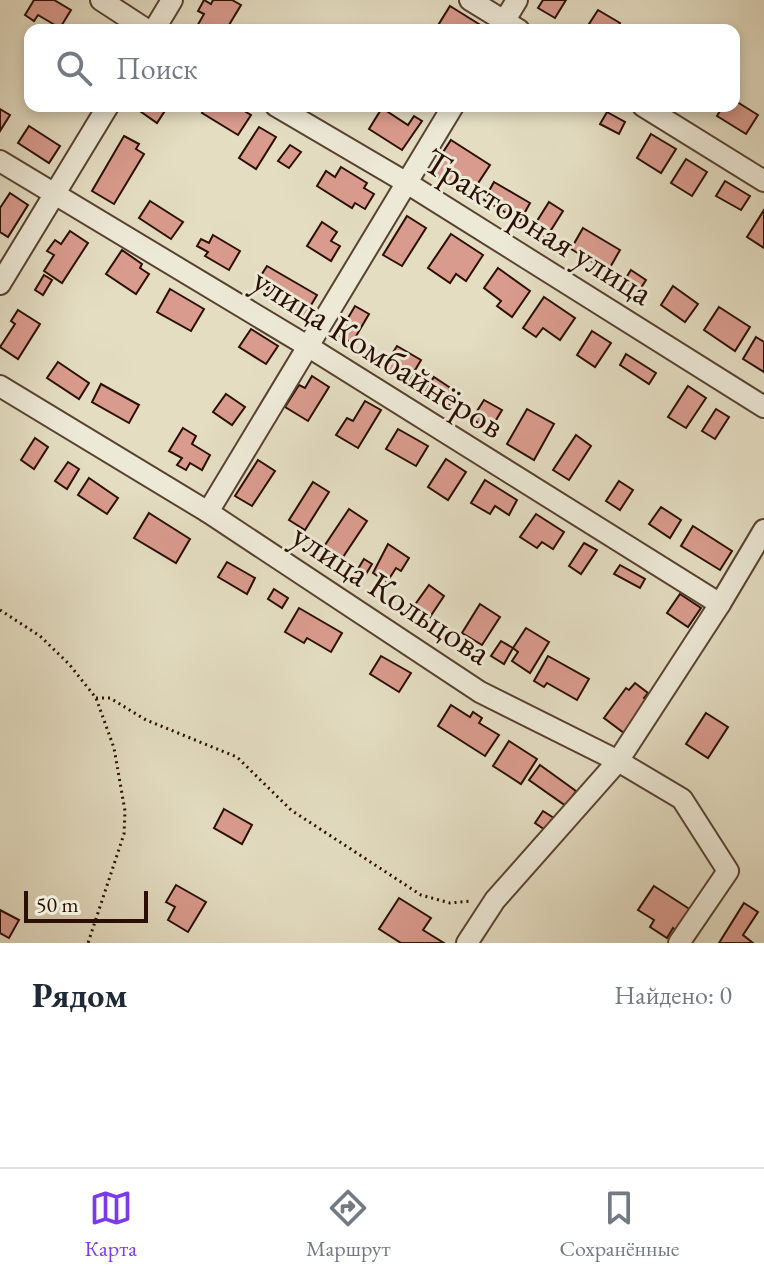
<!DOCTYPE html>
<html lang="ru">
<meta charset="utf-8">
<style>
:root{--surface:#fff;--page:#f2f2f3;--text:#1f2937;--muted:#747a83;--line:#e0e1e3;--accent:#7c3aed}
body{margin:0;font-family:"EB Garamond",serif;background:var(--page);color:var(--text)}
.scale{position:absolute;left:24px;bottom:20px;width:124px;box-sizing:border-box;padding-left:8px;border:4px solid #2b0f01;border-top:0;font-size:22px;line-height:28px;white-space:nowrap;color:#2b0f01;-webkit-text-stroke:6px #ede9d7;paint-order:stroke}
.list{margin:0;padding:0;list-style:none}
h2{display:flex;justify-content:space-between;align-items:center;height:104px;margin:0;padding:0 32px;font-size:34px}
h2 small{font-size:26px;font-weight:400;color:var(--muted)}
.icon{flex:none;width:44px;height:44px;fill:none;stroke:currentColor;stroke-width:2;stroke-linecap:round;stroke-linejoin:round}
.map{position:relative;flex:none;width:764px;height:943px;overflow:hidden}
.search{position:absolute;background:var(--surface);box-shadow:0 4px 12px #0003;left:24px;right:24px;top:24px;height:88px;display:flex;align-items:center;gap:20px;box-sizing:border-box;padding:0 28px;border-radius:16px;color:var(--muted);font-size:30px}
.sheet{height:224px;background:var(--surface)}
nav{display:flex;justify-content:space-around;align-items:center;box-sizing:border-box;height:112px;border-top:2px solid var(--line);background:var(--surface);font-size:22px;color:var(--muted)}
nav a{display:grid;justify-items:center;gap:4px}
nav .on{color:var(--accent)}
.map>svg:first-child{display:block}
</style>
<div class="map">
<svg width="764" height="943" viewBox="0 0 764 943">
<rect width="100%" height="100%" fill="#e4ddc2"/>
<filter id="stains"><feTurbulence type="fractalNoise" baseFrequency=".0025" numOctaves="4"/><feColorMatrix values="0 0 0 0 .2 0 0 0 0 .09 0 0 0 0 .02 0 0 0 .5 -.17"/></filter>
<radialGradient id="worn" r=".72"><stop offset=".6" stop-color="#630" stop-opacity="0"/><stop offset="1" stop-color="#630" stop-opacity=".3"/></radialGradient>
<g fill="#d99b8d" stroke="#2b0f01" stroke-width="2">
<path d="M34 0H54L71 10 60 28 38 15 34 21 25 15Z"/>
<path d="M204 0 211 4 213 0H232L241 5 226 30 196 28 204 14 198 11Z"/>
<path d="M543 0H566L555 18 538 8Z"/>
<path d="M450 6 482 26 479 30H442L437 27Z"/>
<path d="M598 10 620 23 616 30H592L594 27 589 24Z"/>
<path d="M734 100 758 115 746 134 717 116 723 106H734Z"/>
<path d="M139 106H168L157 123 137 109Z"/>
<path d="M206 106H236L251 115 238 135 202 113Z"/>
<path d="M382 108 408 125 414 116 422 121 402 150 369 129Z"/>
<path d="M0 109 10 115 0 131Z"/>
<path d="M607 112 625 122 619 134 600 124Z"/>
<path d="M29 126 60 146 49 163 18 143Z"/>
<path d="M259 127 276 137 256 169 239 158Z"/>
<path d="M651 134 676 149 661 173 637 158Z"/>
<path d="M124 136 139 144 136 149 144 154 114 204 92 191Z"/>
<path d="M451 140 490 165 469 197 430 172Z"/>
<path d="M290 145 301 152 289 168 278 161Z"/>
<path d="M686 159 707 172 692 196 671 183Z"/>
<path d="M341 167 367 183 364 188 374 194 365 209 355 203 352 208 317 186 326 171 335 177Z"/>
<path d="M725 181 750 196 741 210 716 196Z"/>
<path d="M494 182 530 203 520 221 484 200Z"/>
<path d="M10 193 28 205 8 237 0 232V208Z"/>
<path d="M150 201 183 222 171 239 139 218Z"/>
<path d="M549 202 563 211 546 238 532 229Z"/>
<path d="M764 210V248L747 237Z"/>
<path d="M407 216 426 228 402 266 383 255Z"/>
<path d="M322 222 337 232 331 241 340 246 331 261 307 246Z"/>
<path d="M583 228 620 250 608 271 571 249Z"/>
<path d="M70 231 88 243 62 283 44 271 54 255 47 251 55 240 61 244Z"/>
<path d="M451 234 483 255 466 281 456 274 450 283 428 268Z"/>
<path d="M213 235 240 251 229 270 205 256 208 252 197 246 201 239 209 243Z"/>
<path d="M122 250 142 264 140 268 149 274 136 294 106 274Z"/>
<path d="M267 266 317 295 304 317 264 294 271 283 260 277Z"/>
<path d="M498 268 530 291 512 317 497 306 501 301 484 288Z"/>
<path d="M631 270 646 280 639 291 624 281Z"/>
<path d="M44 275 52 280 43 295 35 290Z"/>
<path d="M673 286 698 304 685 322 661 305Z"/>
<path d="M170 289 204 309 191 331 157 312Z"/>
<path d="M544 297 575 318 560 340 543 328 536 337 523 328Z"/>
<path d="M355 306 369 314 352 343 338 335Z"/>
<path d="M719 307 750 327 735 351 704 330Z"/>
<path d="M18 310 40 324 18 359 0 347 15 324 11 321Z"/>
<path d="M251 329 278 346 266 364 239 347Z"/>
<path d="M592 331 611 343 595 367 577 355Z"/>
<path d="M756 337 764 342V372L743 359Z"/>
<path d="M397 346 421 360 408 382 384 367Z"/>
<path d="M626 354 656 373 649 384 620 365Z"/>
<path d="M58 362 89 383 79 399 47 378Z"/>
<path d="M312 376 329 387 308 421 285 407 299 385 305 388Z"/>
<path d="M434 377 458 393 449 406 425 390Z"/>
<path d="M101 384 139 405 129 423 92 402Z"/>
<path d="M688 386 706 398 686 428 668 417Z"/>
<path d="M226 394 245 407 232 425 213 412Z"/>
<path d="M484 400 502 410 490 430 472 419Z"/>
<path d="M365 401 381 410 358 448 336 435 347 418 353 421Z"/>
<path d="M527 409 554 424 534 460 507 444Z"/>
<path d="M716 409 729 417 715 439 702 431Z"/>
<path d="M183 428 196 436 192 444 210 455 202 470 190 463 186 470 177 465 182 458 169 451Z"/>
<path d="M398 429 428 446 416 466 386 449Z"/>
<path d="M576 435 591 446 569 480 553 470Z"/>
<path d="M35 438 48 447 34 469 21 460Z"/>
<path d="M446 459 466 472 448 500 428 487Z"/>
<path d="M258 460 275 471 252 506 235 496Z"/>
<path d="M68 462 79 469 67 489 55 481Z"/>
<path d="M89 478 118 498 107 514 78 495Z"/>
<path d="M485 480 517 500 509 515 495 506 490 514 471 503Z"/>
<path d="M619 481 633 490 620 510 606 501Z"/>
<path d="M313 482 329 492 305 530 289 520Z"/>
<path d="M661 507 681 520 670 538 649 524Z"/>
<path d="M349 509 367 521 341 560 323 548Z"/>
<path d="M149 513 190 539 176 563 134 538Z"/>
<path d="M536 514 564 532 553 549 542 542 537 548 520 537Z"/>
<path d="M693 526 732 551 720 570 681 546Z"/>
<path d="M584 543 597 550 581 574 569 566Z"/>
<path d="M388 544 409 558 401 571 396 568 387 582 373 573Z"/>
<path d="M364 559 372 564 366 574 358 569Z"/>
<path d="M227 562 255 578 247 594 218 577Z"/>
<path d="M620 565 645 579 640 588 614 574Z"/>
<path d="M429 585 444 596 430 617 414 606Z"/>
<path d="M274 589 288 598 282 608 268 599Z"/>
<path d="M680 594 701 608 688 627 667 613Z"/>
<path d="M480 604 500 617 482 645 462 633Z"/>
<path d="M299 608 342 633 331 652 307 638 304 643 285 632Z"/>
<path d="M526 628 549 642 530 673 512 661 518 652 513 648Z"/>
<path d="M501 641 513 648 504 664 491 656Z"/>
<path d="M381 656 411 673 399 692 370 674Z"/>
<path d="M548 656 589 679 577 700 547 683 544 687 534 681Z"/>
<path d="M635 683 648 693 644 698 647 701 624 733 604 718 626 688 629 690Z"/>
<path d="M451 705 470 717 473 712 482 718 479 723 499 735 485 756 438 726Z"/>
<path d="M706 713 728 727 708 758 686 744Z"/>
<path d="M509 741 537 759 521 784 493 766Z"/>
<path d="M540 765 576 791 566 806 529 780Z"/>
<path d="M224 809 252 825 242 844 214 828Z"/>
<path d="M543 811 557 820 548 832 535 823Z"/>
<path d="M176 885 206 902 188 932 168 920 175 907 166 902Z"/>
<path d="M654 886 691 910 678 932 673 928 667 938 650 927 654 920 638 910Z"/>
<path d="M399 898 431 918 423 930 444 943H401L379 929Z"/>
<path d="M744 903 758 912 743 935 753 943H719Z"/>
<path d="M0 910 19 920 9 938 0 933Z"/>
</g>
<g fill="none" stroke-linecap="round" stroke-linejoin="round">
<g stroke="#594231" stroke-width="24">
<g id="minor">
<path d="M101 0 147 30"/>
<path d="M470 0 519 30"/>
<path d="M154 30 172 0"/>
<path d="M499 30 517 0"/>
<path d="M276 106 407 183 764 407"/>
<path d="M643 106 764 181"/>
<path d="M0 161 309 347 720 604"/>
<path d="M0 284 108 106"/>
<path d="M0 386 208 512 480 692 618 761 682 799 728 871 679 943"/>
<path d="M208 512 453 106"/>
<path d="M467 943 495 900 618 761 720 604 764 530"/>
</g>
</g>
<g stroke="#2b0f01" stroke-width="3" stroke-dasharray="2 4" stroke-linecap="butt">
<path d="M0 610 40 636 69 664 96 698 114 748 125 811 124 834 88 943"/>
<path d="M96 698H110L146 720 237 757 291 810 421 895 450 903 471 901"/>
</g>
<use href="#minor" stroke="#ede9d7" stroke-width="20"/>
</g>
<g text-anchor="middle" stroke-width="6" stroke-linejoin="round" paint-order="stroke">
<g font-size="36" fill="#2b0f01" stroke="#ede9d7">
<text transform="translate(539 226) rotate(32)" y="13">Тракторная улица</text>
<text transform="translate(379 352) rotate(32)" y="13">улица Комбайнёров</text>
<text transform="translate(392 593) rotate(33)" y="13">улица Кольцова</text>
</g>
</g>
<rect width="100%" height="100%" filter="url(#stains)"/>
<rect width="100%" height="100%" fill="url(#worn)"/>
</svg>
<div class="scale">50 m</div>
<div class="search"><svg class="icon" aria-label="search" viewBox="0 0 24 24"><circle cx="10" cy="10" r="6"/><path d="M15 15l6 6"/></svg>Поиск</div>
</div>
<section class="sheet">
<h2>Рядом<small>Найдено: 0</small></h2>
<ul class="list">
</ul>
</section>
<nav>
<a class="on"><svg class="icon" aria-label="map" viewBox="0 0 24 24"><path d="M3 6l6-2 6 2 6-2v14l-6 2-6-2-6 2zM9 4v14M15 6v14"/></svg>Карта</a>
<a><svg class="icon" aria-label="directions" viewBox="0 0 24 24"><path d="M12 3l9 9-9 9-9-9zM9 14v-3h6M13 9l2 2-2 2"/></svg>Маршрут</a>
<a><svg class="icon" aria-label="saved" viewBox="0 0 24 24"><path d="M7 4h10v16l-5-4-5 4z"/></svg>Сохранённые</a>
</nav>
